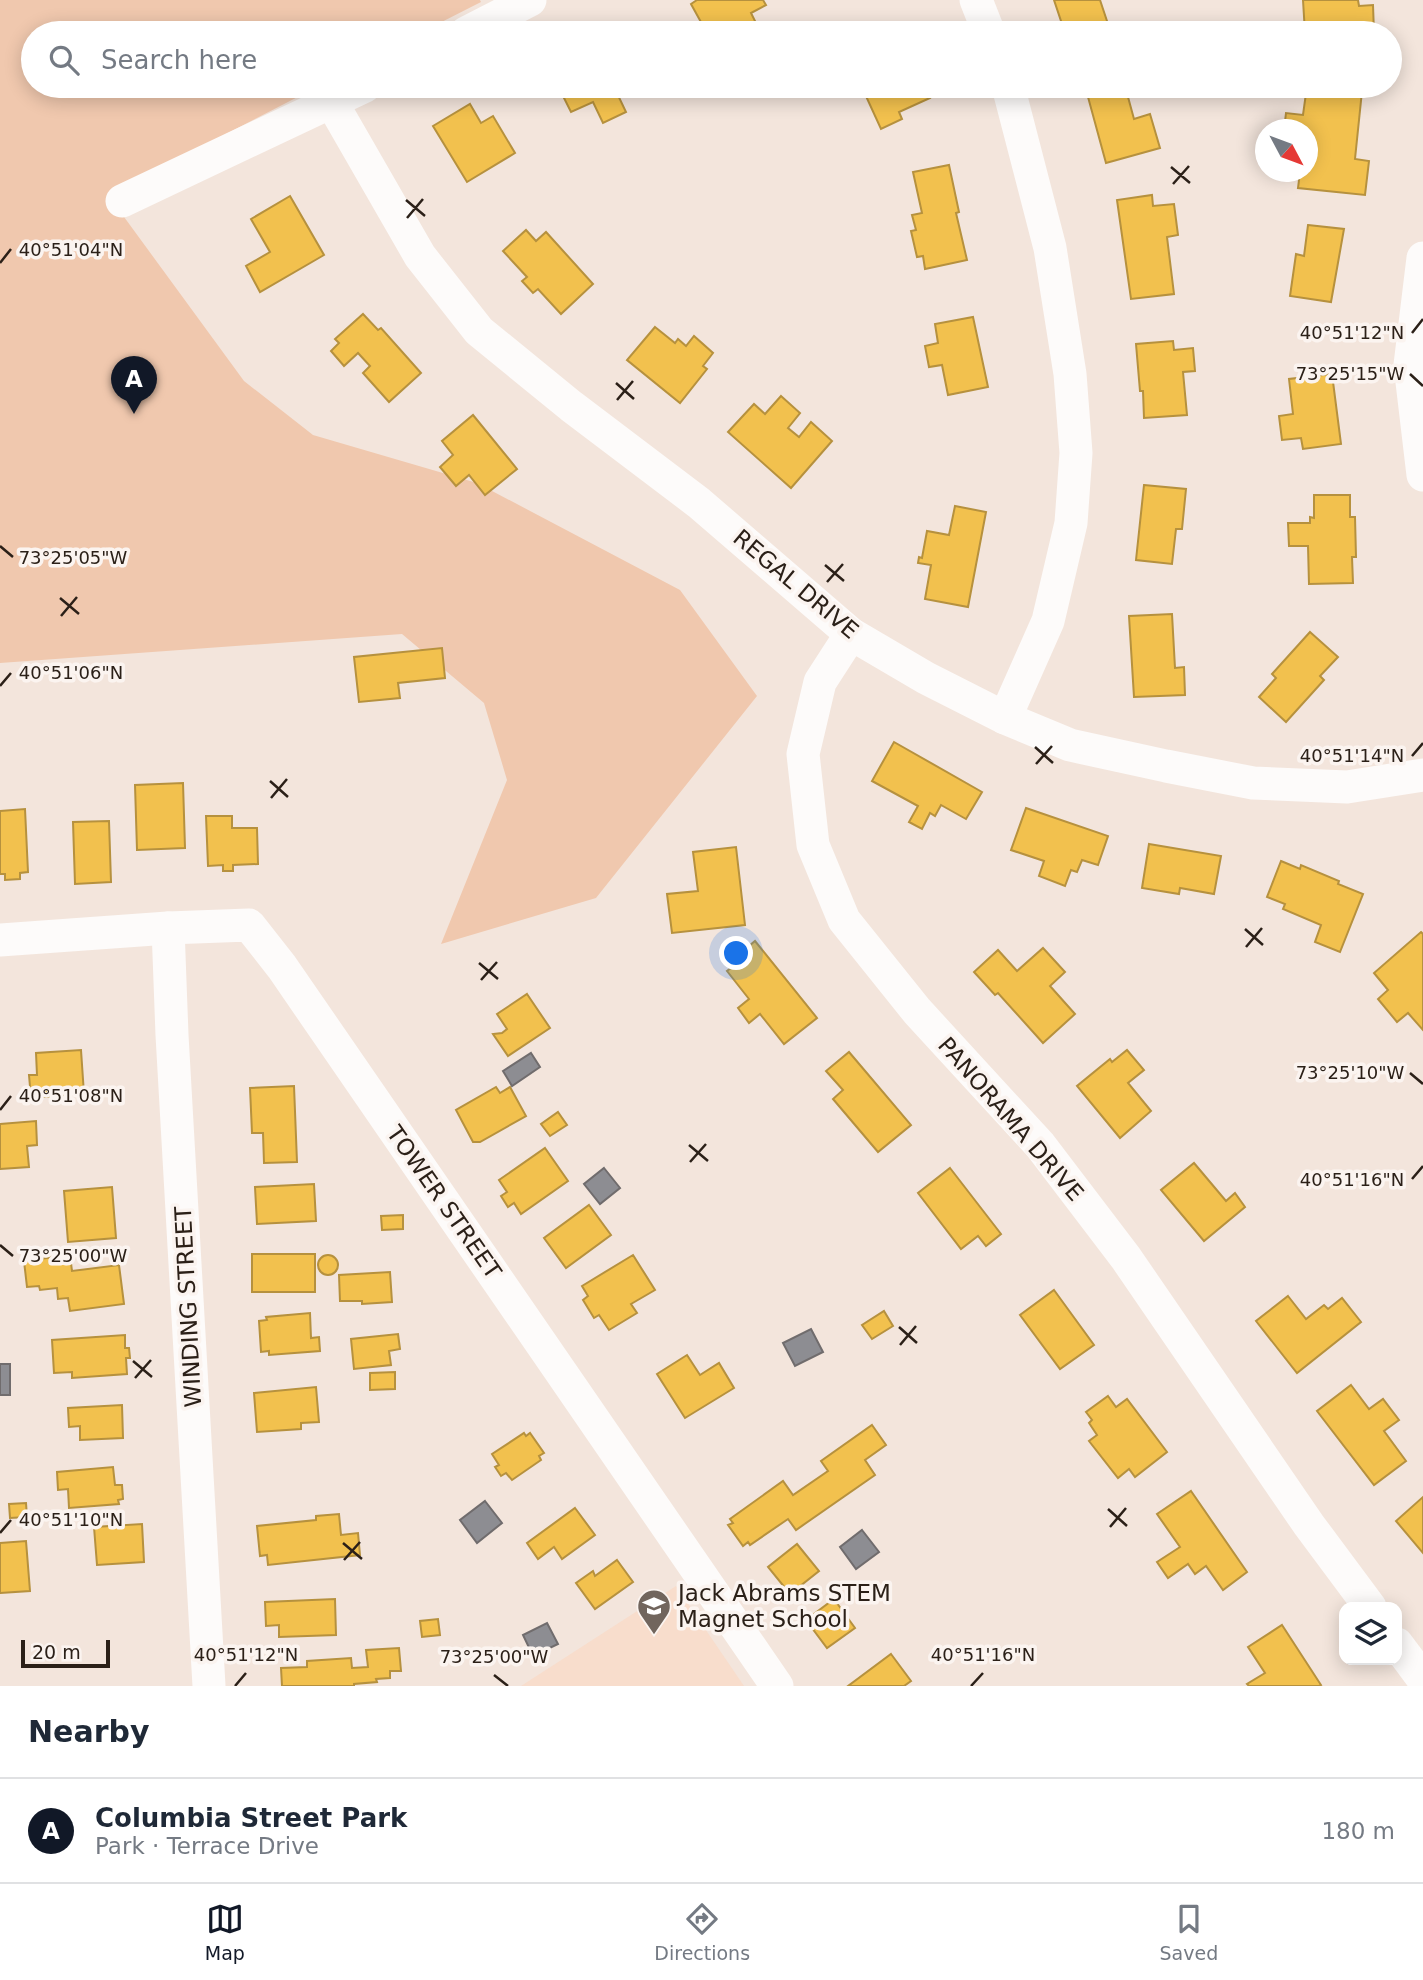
<!DOCTYPE html>
<meta charset="utf-8">
<style>
:root{--surface:#fff;--page:#f2f2f3;--text:#1f2937;--muted:#747a83;--line:#e0e1e3;--accent:#111827}
body{margin:0;font-family:"DejaVu Sans",sans-serif;background:var(--page);color:var(--text)}
.controls{position:absolute;right:21px;bottom:21px;display:grid;overflow:hidden;border-radius:14px;box-shadow:0 4px 18px #0003}
.controls button{width:63px;height:63px;display:grid;place-items:center;padding:0;border:0;border-bottom:2px solid var(--line);background:var(--surface);color:var(--text);font:35px sans-serif}
.compass{position:absolute;left:1255px;top:119px;width:63px;height:63px;border-radius:50%;background:var(--surface);box-shadow:0 4px 18px #0003;rotate:131deg}
.scale{position:absolute;left:21px;bottom:18px;width:89px;box-sizing:border-box;padding-left:7px;border:4px solid #2b2018;border-top:0;font-size:19px;line-height:24px;white-space:nowrap;color:#2b2018;-webkit-text-stroke:5px #fbf4f0;paint-order:stroke}
.you{position:absolute;left:737px;top:954px;width:24px;height:24px;margin:-18px;border:5px solid #fff;border-radius:50%;background:#1a73e8;box-shadow:0 0 0 10px #1a73e833}
.badge{display:grid;place-items:center;width:46px;height:46px;border-radius:50%;background:var(--accent);color:#fff;font-size:23px;font-weight:700}
.pin{position:absolute;translate:-50% -58px;filter:drop-shadow(0 2px 4px #0008)}
.pin::after{content:'';position:absolute;top:37px;width:24px;height:21px;background:inherit;clip-path:polygon(0 0,100% 0,50% 100%)}
.list{margin:0;padding:0;list-style:none}
h2{display:flex;justify-content:space-between;align-items:center;height:91px;margin:0;padding:0 28px;font-size:30px}
h2 small{font-size:23px;font-weight:400;color:var(--muted)}
.list li{display:grid;grid-template-columns:46px 1fr auto;gap:21px;align-items:center;box-sizing:border-box;height:105px;padding:0 28px;border-top:2px solid var(--line)}
.list b{display:block;font-size:26px;white-space:nowrap}
.list p{margin:0;font-size:23px;white-space:nowrap;color:var(--muted)}
.list em{font-size:23px;font-style:normal;color:var(--muted)}
.icon{flex:none;width:38px;height:38px;fill:none;stroke:currentColor;stroke-width:2;stroke-linecap:round;stroke-linejoin:round}
.map{position:relative;flex:none;width:1423px;height:1686px;overflow:hidden}
.search{position:absolute;background:var(--surface);box-shadow:0 4px 18px #0003;left:21px;right:21px;top:21px;height:77px;display:flex;align-items:center;gap:18px;box-sizing:border-box;padding:0 24px;border-radius:38px;color:var(--muted);font-size:26px}
.sheet{height:196px;background:var(--surface)}
nav{display:flex;justify-content:space-around;align-items:center;box-sizing:border-box;height:98px;border-top:2px solid var(--line);background:var(--surface);font-size:19px;color:var(--muted)}
nav a{display:grid;justify-items:center;gap:4px}
nav .on{color:var(--accent)}
.map>svg:first-child{display:block}
</style>
<div class="map">
<svg width="1423" height="1686" viewBox="0 0 1423 1686">
<rect width="100%" height="100%" fill="#f3e5dc"/>
<path fill="#f8ddcc" d="M676 1586 744 1686H521Z"/>
<path fill="#f0c8ae" d="M0 0H480L481 2 420 33H33V86H319L108 195 244 381 313 435 477 483 680 590 757 696 596 898 441 944 507 780 484 703 402 634 0 663Z"/>
<g fill="#f2c14e" stroke="#b6913e" stroke-width="2">
<path d="M697 0H763L766 5 751 13 758 27 747 33H707L691 4Z"/>
<path d="M1054 0H1100L1109 27 1091 33H1065Z"/>
<path d="M1303 0H1358L1359 6 1373 5 1374 33H1305Z"/>
<path d="M900 23 905 33H878Z"/>
<path d="M558 86H622L615 89 626 112 603 123 593 102 571 112Z"/>
<path d="M878 86H924L930 98 899 112 902 119 881 129 865 94 879 88Z"/>
<path d="M1125 86 1134 119 1150 114 1160 148 1106 163 1088 97Z"/>
<path d="M1307 86H1360L1359 91H1362L1355 159 1369 161 1365 195 1298 188 1300 172H1308V130H1284L1286 113 1303 115Z"/>
<path d="M470 104 481 123 493 116 515 153 467 182 433 126Z"/>
<path d="M949 165 959 212 956 213 967 260 925 269 923 256 917 257 911 231 916 230 912 215 922 213 913 172Z"/>
<path d="M1152 195 1153 206 1174 204 1178 235 1167 237 1174 294 1131 299 1117 200Z"/>
<path d="M290 196 324 255 260 292 246 266 270 252 251 219Z"/>
<path d="M1308 225 1344 229 1331 302 1290 296 1296 254 1304 256Z"/>
<path d="M526 230 536 241 546 232 593 284 561 314 538 289 533 293 522 281 527 277 503 251Z"/>
<path d="M363 314 378 330 381 328 421 373 389 402 363 373 370 366 358 353 344 366 331 351 339 343 335 339Z"/>
<path d="M973 317 988 387 948 395 942 365 929 367 925 346 938 343 935 324Z"/>
<path d="M655 327 675 343 678 339 686 346 694 336 713 353 703 366 707 369 680 403 627 360Z"/>
<path d="M1173 341 1174 350 1193 348 1195 371 1183 372 1187 415 1144 418 1143 391H1140L1136 344Z"/>
<path d="M1332 374 1341 444 1303 449 1301 438 1282 440 1279 416 1293 414 1289 379Z"/>
<path d="M781 396 800 413 788 428 799 437 811 422 832 441 791 488 728 432 754 404 765 414Z"/>
<path d="M473 415 517 469 485 495 469 475 456 486 440 467 453 455 442 441Z"/>
<path d="M1144 485 1186 489 1182 529H1176L1172 564 1136 560Z"/>
<path d="M1314 495H1350V517H1355L1356 557H1352L1353 583 1309 584 1308 546H1289L1288 523H1310V517L1314 518Z"/>
<path d="M955 506 986 512 968 607 925 599 931 565 918 563 919 557 922 558 927 531 949 535Z"/>
<path d="M1172 614 1175 668 1184 667 1185 695 1134 697 1129 616Z"/>
<path d="M1310 632 1338 657 1320 676 1324 680 1286 722 1259 697 1276 678 1272 674Z"/>
<path d="M442 648 445 678 398 683 400 698 359 702 354 657Z"/>
<path d="M894 742 982 792 966 819 941 805 935 816 930 813 922 829 909 822 918 806 872 781Z"/>
<path d="M183 783 185 848 137 850 135 785Z"/>
<path d="M1026 808 1108 836 1098 865 1082 860 1077 872 1071 870 1065 886 1039 876 1044 861 1011 850Z"/>
<path d="M25 809 28 872 20 873V879L5 880V874H0V811Z"/>
<path d="M206 816H232V828H257L258 864 233 865V871H223V865L208 866Z"/>
<path d="M109 821 111 882 75 884 73 822Z"/>
<path d="M1149 844 1221 856 1214 894 1180 888 1179 894 1142 888Z"/>
<path d="M736 847 745 925 672 933 667 894 698 891 693 852Z"/>
<path d="M1281 861 1300 869 1301 865 1339 881 1338 884 1363 894 1340 952 1315 942 1321 925 1283 909 1285 904 1267 897Z"/>
<path d="M1421 932 1423 934V1030L1408 1013 1397 1022 1378 999 1388 990 1374 973Z"/>
<path d="M755 941 817 1018 784 1044 760 1014 749 1023 738 1008 749 999 727 971 739 962 736 957Z"/>
<path d="M1043 948 1065 972 1050 986 1075 1014 1043 1043 998 993 995 995 974 972 998 950 1017 971Z"/>
<path d="M527 994 550 1028 508 1056 493 1034 502 1033 507 1029 497 1014Z"/>
<path d="M81 1050 84 1094 31 1098 29 1075H37L36 1053Z"/>
<path d="M1127 1050 1144 1070 1128 1083 1151 1111 1120 1138 1077 1086 1110 1059 1112 1062Z"/>
<path d="M849 1052 911 1125 878 1152 833 1099 843 1090 826 1071Z"/>
<path d="M294 1086 297 1162 264 1163 263 1133H252L250 1088Z"/>
<path d="M496 1087 500 1093 510 1087 526 1116 480 1142H473L456 1110Z"/>
<path d="M558 1112 567 1125 550 1136 541 1124Z"/>
<path d="M36 1121 37 1145 27 1146 29 1167 0 1169V1124Z"/>
<path d="M545 1148 568 1181 521 1214 514 1203 508 1207 501 1196 507 1192 499 1180Z"/>
<path d="M1194 1163 1226 1201 1235 1193 1245 1207 1204 1241 1161 1190Z"/>
<path d="M950 1168 1001 1234 986 1246 978 1236 961 1249 918 1193Z"/>
<path d="M314 1184 316 1221 257 1224 255 1187Z"/>
<path d="M112 1187 116 1238 68 1242 64 1191Z"/>
<path d="M589 1205 611 1235 566 1268 544 1238Z"/>
<path d="M403 1215V1229L382 1230 381 1216Z"/>
<rect x="252" y="1254" width="63" height="38"/>
<path d="M70 1255 72 1271 119 1265 124 1304 70 1311 68 1298 58 1299 57 1288 40 1290 39 1286 27 1287 24 1261Z"/>
<path d="M633 1255 655 1290 631 1304 637 1313 609 1330 599 1315 594 1318 583 1300 588 1296 582 1286Z"/>
<circle cx="328" cy="1265" r="10"/>
<path d="M390 1272 392 1302 362 1304V1301H340L339 1275Z"/>
<path d="M1054 1290 1094 1345 1060 1369 1020 1315Z"/>
<path d="M1288 1296 1306 1319 1324 1305 1328 1309 1342 1298 1361 1322 1297 1373 1256 1321Z"/>
<path d="M884 1311 893 1326 872 1339 862 1325Z"/>
<path d="M310 1313 311 1338 319 1337 320 1351 269 1355V1351L261 1352 259 1321 267 1320 266 1317Z"/>
<path d="M398 1334 400 1349 389 1351 391 1365 354 1369 351 1339Z"/>
<path d="M125 1335V1348H129L130 1358H126L127 1374 72 1378V1372L54 1373 52 1340Z"/>
<path d="M687 1355 700 1375 719 1363 734 1388 685 1418 657 1374Z"/>
<path d="M395 1372V1389L370 1390V1373Z"/>
<path d="M1351 1385 1369 1409 1383 1399 1399 1420 1384 1431 1406 1461 1374 1485 1317 1411Z"/>
<path d="M316 1387 319 1422 301 1423V1429L257 1432 254 1393Z"/>
<path d="M1108 1396 1116 1407 1127 1399 1167 1452 1135 1477 1129 1469 1118 1478 1089 1441 1097 1435 1089 1423 1092 1420 1086 1412Z"/>
<path d="M122 1405 123 1438 80 1440V1426L69 1427 68 1408Z"/>
<path d="M872 1425 886 1445 865 1460 875 1475 796 1530 788 1519 750 1545 748 1542 743 1546 728 1525 733 1523 730 1519 783 1481 793 1495 828 1471 821 1461Z"/>
<path d="M524 1433 526 1436 530 1433 544 1453 539 1456 541 1460 512 1480 506 1473 501 1476 495 1467 499 1465 492 1454Z"/>
<path d="M113 1467 115 1485H122L123 1499 118 1500 119 1504 69 1508 68 1489 58 1490 57 1472Z"/>
<path d="M1191 1491 1247 1572 1223 1590 1206 1566 1195 1574 1188 1564 1168 1578 1157 1562 1180 1547 1157 1514Z"/>
<path d="M1423 1497V1553L1396 1521Z"/>
<path d="M26 1503 27 1517 10 1518 9 1504Z"/>
<path d="M575 1508 595 1535 562 1559 554 1547 538 1559 527 1543Z"/>
<path d="M339 1514 341 1535 358 1533 360 1555 268 1565 267 1555 260 1556 257 1526 316 1520V1516Z"/>
<path d="M142 1524 144 1562 97 1565 94 1527Z"/>
<path d="M26 1541 30 1591 0 1593V1543Z"/>
<path d="M797 1544 819 1571 790 1594 768 1567Z"/>
<path d="M617 1560 633 1582 595 1609 576 1583 593 1571 595 1576Z"/>
<path d="M335 1599 336 1635 279 1637V1625L266 1626 265 1602Z"/>
<path d="M834 1599 855 1628 827 1648 806 1620Z"/>
<path d="M438 1619 440 1635 422 1637 420 1621Z"/>
<path d="M1282 1625 1321 1685 1319 1686H1249L1247 1684 1265 1673 1248 1647Z"/>
<path d="M399 1648 401 1671H390V1678L376 1679 377 1682 354 1684V1686H282L281 1668 307 1667V1661L351 1658 352 1668 368 1667 366 1650Z"/>
<path d="M891 1654 911 1681 904 1686H848Z"/>
</g>
<g fill="#8d8d92" stroke="#706c6d" stroke-width="2">
<path d="M531 1053 540 1067 512 1086 503 1071Z"/>
<path d="M604 1168 620 1188 600 1204 584 1184Z"/>
<path d="M811 1329 823 1352 795 1366 783 1343Z"/>
<rect x="0" y="1364" width="10" height="31"/>
<path d="M485 1501 502 1523 477 1543 460 1520Z"/>
<path d="M862 1530 879 1552 856 1569 840 1547Z"/>
<path d="M547 1623 558 1644 533 1656 523 1635Z"/>
</g>
<g fill="none" stroke-linecap="round" stroke-linejoin="round">
<g stroke="#fdfbfa" stroke-width="33">
<path d="M976 0 989 33"/>
<path d="M466 33 530 0"/>
<path d="M332 103 420 256 479 331 571 406 699 503 851 634 926 678 1005 718 1070 745 1166 766 1253 783 1347 787 1423 775"/>
<path d="M122 201 365 86"/>
<path d="M1423 258 1410 365 1423 475"/>
<path d="M851 634 820 682 803 754 813 845 844 920 917 1011 1040 1145 1126 1258 1309 1525 1370 1607"/>
<path d="M1005 718 1048 621 1071 523 1076 453 1070 374 1050 248 1008 86"/>
<path d="M168 928 172 1035 209 1686"/>
<path d="M0 940 168 928 249 925 282 967 777 1686"/>
<path d="M1397 1644 1423 1679"/>
</g>
</g>
<path fill="none" stroke="#2b2018" stroke-width="2.5" d="M1171 167 1190 183M1173 184 1189 166M406 200 425 216M407 218 423 199M0 263 11 249M1412 333 1423 319M1410 374 1423 386M616 383 634 399M617 400 633 381M0 546 13 557M825 565 844 581M827 582 843 564M60 598 79 614M61 616 77 597M0 686 11 673M1035 747 1053 763M1412 756 1423 743M1036 764 1052 746M270 781 288 797M271 798 287 779M1245 929 1263 945M1246 947 1262 928M479 963 498 979M481 980 497 962M1410 1073 1423 1084M0 1110 11 1096M689 1145 708 1161M690 1162 706 1144M1412 1179 1423 1166M0 1245 13 1256M899 1327 917 1343M900 1345 916 1326M133 1361 152 1377M135 1378 151 1360M1108 1509 1127 1526M1110 1527 1126 1508M0 1533 11 1520M343 1543 362 1559M344 1560 360 1542M494 1675 508 1686M235 1686 246 1673M971 1686 983 1673"/>
<defs>
<g id="school-pin" transform="scale(1.75)"><path d="M0 17L-7.5 6A9.5 9.5 0 1 1 7.5 6Z" fill="#71655d" stroke="#fbf4f0"/><path d="M0-5L7-2L0 1L-7-2ZM-4 1L0 2.5L4 1V4Q0 6-4 4Z" fill="#fff"/></g>
</defs>
<g fill-rule="evenodd">
<use href="#school-pin" x="654" y="1606"/>
</g>
<g text-anchor="middle" stroke-width="7" stroke-linejoin="round" paint-order="stroke">
<g font-size="23" fill="#2b2018" stroke="#fbf4f0">
<text transform="translate(796 584) rotate(40)" y="8">REGAL DRIVE</text>
<text transform="translate(1011 1119) rotate(49)" y="8">PANORAMA DRIVE</text>
<text transform="translate(444 1202) rotate(55)" y="8">TOWER STREET</text>
<text transform="translate(188 1307) rotate(-93)" y="8">WINDING STREET</text>
</g>
<g font-size="23" fill="#2b2018" stroke="#fbf4f0" text-anchor="start">
<text x="678" y="1601">Jack Abrams STEM<tspan x="678" dy="26">Magnet School</tspan></text>
</g>
</g>
<g font-size="18" text-anchor="middle" fill="#2b2018" stroke="#fbf4f0" stroke-width="7" stroke-linejoin="round" paint-order="stroke">
<text x="71" y="256">40°51'04"N</text>
<text x="1352" y="339">40°51'12"N</text>
<text x="1350" y="380">73°25'15"W</text>
<text x="73" y="564">73°25'05"W</text>
<text x="71" y="679">40°51'06"N</text>
<text x="1352" y="762">40°51'14"N</text>
<text x="1350" y="1079">73°25'10"W</text>
<text x="71" y="1102">40°51'08"N</text>
<text x="1352" y="1186">40°51'16"N</text>
<text x="73" y="1262">73°25'00"W</text>
<text x="71" y="1526">40°51'10"N</text>
<text x="246" y="1661">40°51'12"N</text>
<text x="983" y="1661">40°51'16"N</text>
<text x="494" y="1663">73°25'00"W</text>
</g>
</svg>
<div class="controls">
<button><svg class="icon" aria-label="layers" viewBox="0 0 24 24"><path d="M12 4l9 5-9 5-9-5zM3 14l9 5 9-5"/></svg></button>
</div>
<svg class="compass" viewBox="-18 -18 36 36"><path d="M0-13l5 13h-10z" fill="#e53935"/><path d="M0 13l5-13h-10z" fill="#747a83"/></svg>
<div class="scale">20 m</div>
<div class="you"></div>
<div class="pin badge" style="left:134px;top:414px">A</div>
<div class="search"><svg class="icon" aria-label="search" viewBox="0 0 24 24"><circle cx="10" cy="10" r="6"/><path d="M15 15l6 6"/></svg>Search here</div>
</div>
<section class="sheet">
<h2>Nearby<small></small></h2>
<ul class="list">
<li><span class="badge">A</span><div><b>Columbia Street Park</b><p>Park · Terrace Drive</p></div><em>180 m</em></li>
</ul>
</section>
<nav>
<a class="on"><svg class="icon" aria-label="map" viewBox="0 0 24 24"><path d="M3 6l6-2 6 2 6-2v14l-6 2-6-2-6 2zM9 4v14M15 6v14"/></svg>Map</a>
<a><svg class="icon" aria-label="directions" viewBox="0 0 24 24"><path d="M12 3l9 9-9 9-9-9zM9 14v-3h6M13 9l2 2-2 2"/></svg>Directions</a>
<a><svg class="icon" aria-label="saved" viewBox="0 0 24 24"><path d="M7 4h10v16l-5-4-5 4z"/></svg>Saved</a>
</nav>
